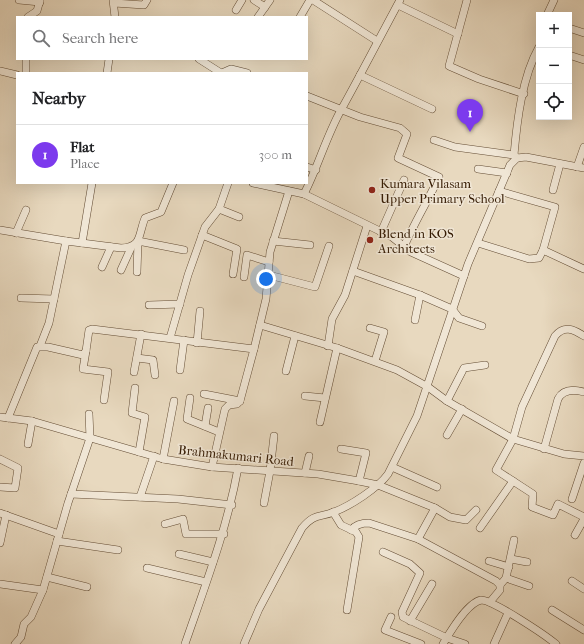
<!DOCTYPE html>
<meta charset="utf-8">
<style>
:root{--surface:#fff;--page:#f6f6f6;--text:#202124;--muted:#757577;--line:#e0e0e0;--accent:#7c3aed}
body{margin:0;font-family:"IM FELL French Canon",serif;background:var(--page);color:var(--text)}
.controls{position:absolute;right:12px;top:12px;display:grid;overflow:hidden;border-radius:0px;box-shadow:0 4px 16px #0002}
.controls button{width:36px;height:36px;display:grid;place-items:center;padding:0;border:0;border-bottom:1px solid var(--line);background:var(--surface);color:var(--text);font:20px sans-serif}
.you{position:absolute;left:266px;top:279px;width:14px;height:14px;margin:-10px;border:3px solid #fff;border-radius:50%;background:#1a73e8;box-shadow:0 0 0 6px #1a73e833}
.badge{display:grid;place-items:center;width:26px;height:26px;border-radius:50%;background:var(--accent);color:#fff;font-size:13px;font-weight:700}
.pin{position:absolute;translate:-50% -33px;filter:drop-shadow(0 1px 2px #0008)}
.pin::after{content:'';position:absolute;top:21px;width:14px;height:12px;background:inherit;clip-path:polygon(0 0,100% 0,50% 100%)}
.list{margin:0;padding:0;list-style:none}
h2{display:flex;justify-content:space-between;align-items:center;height:52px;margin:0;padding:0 16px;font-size:17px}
h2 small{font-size:13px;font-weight:400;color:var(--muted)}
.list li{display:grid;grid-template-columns:26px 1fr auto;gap:12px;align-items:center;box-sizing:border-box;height:60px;padding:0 16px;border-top:1px solid var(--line)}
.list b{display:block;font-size:15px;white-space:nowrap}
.list p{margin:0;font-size:13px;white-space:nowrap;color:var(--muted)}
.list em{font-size:13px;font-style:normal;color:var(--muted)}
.icon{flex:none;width:22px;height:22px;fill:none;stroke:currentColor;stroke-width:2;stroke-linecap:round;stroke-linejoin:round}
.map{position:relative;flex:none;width:584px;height:644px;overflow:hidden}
.search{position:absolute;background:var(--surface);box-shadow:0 4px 16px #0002;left:16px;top:16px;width:292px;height:44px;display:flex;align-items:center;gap:10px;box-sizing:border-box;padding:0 14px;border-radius:0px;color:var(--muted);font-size:15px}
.panel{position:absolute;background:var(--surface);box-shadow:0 4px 16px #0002;left:16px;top:72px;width:292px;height:112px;border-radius:0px}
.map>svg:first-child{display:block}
</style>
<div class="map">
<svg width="584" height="644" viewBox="0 0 584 644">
<rect width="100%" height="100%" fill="#e8d9bf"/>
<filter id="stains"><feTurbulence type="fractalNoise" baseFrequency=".005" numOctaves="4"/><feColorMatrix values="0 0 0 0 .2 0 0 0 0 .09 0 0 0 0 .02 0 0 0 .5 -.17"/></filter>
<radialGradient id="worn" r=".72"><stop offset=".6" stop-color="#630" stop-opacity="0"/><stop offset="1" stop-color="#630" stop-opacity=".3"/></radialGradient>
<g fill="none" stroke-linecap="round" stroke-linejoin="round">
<g stroke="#634c34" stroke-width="8">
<g id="minor">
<path d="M19 0 40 2"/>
<path d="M113 0 115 17"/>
<path d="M254 0 265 7"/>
<path d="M313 0 377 41"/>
<path d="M467 0 449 66 479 79 524 94"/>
<path d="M114 3 144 5 147 0"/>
<path d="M398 5 458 34"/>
<path d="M236 10 242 0"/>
<path d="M547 15 554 0"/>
<path d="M28 17 37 11 40 0"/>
<path d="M258 17 270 0"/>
<path d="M300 17 310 0"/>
<path d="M569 28 584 33"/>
<path d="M569 55 584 60"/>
<path d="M199 59 221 73"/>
<path d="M0 71 17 75"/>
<path d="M26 73V59"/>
<path d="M107 73 109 59"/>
<path d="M222 73 231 69 247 73"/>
<path d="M360 75 432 109"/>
<path d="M307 96 360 117 400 128 407 134 398 158 439 177C428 201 414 223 404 247"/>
<path d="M434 140 455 147 514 155"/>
<path d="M517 158 514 155C517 121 522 77 539 47"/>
<path d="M307 167 316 170"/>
<path d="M577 167 584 147"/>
<path d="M478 169 507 173"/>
<path d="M253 183 304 194 392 237 411 252 464 276"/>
<path d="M553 190 560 164"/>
<path d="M499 191 555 207 543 250"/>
<path d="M304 194C318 167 326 137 341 110 361 74 380 37 400 0"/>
<path d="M219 209 239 217"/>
<path d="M0 230 66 241"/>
<path d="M381 232 404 180"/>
<path d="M16 233 26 210"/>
<path d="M202 235 237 249 233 274"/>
<path d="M273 241 310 245"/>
<path d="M82 243 92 183"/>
<path d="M478 243 529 259 539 258 543 250 584 269"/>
<path d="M102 267 111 247"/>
<path d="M121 270 131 248"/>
<path d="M353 271 420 295 452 309 459 318 482 326"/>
<path d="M137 272 138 241 184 250"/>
<path d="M269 275 315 287 329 246"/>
<path d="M244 277 247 255 269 262"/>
<path d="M21 298 54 299"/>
<path d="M149 305 180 304"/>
<path d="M415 320 420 295"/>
<path d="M260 325 337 348 397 370 428 387 447 401 513 439 564 454 584 456"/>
<path d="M370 328 384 332 375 361"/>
<path d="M584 336C573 329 564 325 555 336L522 407 513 439 496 470 533 494 532 507 553 515 558 504 584 517"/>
<path d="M170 338 188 275 205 227 219 209 228 183"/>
<path d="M197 343 200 311"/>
<path d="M40 346 49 323 66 241 121 248C143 247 138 234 145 218L161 212 173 183"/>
<path d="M328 346 332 319 345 295 367 226"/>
<path d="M86 351 83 369 108 372 104 400"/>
<path d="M137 358 153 360 155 375"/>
<path d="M180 370 184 340"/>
<path d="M286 371 295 336"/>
<path d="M134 372 141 334"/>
<path d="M135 388 132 413 145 417 139 452"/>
<path d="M204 394 240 401"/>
<path d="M305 396 325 398"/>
<path d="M190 398 187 419 219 432"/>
<path d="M447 401 464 368 485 365"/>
<path d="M0 417 32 421 163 459 212 467 318 474 359 481 378 485 435 508 450 517 466 520 476 510"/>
<path d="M8 418 37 347H48L83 355 86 351 89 330 92 329 254 349 266 299 270 252 289 191"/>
<path d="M320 422 337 348"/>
<path d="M205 426 208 408"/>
<path d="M447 435 462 409"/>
<path d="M28 444 32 421"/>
<path d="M341 449 366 453 359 481"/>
<path d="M544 449 558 399C563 389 573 389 584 392"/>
<path d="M0 459 18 468 15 488 0 487"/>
<path d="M163 459 174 401"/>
<path d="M212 467 225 409 229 405 237 404 240 401 254 349"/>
<path d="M392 467 437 487"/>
<path d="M305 473 309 456"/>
<path d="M71 494 178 499 232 505"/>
<path d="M140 497 154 456"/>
<path d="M572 499 584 463"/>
<path d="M264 503 270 471 274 436"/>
<path d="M333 512 341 525 356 532 359 537 347 610"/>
<path d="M0 513 59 534"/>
<path d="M165 524 183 519 186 534H224"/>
<path d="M480 528 513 481"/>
<path d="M351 530C356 524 362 523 369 523L418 539 496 581 500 585V590L490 602"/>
<path d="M575 535 584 519"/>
<path d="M418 539 435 508"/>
<path d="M57 541 118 550"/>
<path d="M0 543 6 515"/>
<path d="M383 552 410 564 420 573 402 612 403 617 447 638 465 644"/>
<path d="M179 554 213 562"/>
<path d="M511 559 527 562"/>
<path d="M489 561 509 567"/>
<path d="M147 568 206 582"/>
<path d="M47 577 87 587"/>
<path d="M506 578 529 586"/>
<path d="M572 581 584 589"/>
<path d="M0 584 43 590"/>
<path d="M500 585 506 578 514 540"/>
<path d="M552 610 584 630"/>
<path d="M391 617 385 630 421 644"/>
<path d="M410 621 432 584"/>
<path d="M15 644 21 637 24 624 31 617 43 590 68 503 90 438 89 414"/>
<path d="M185 644C205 586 227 529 238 468"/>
<path d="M244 644 259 609 302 528C315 513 318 518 334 512 350 506 378 488 388 474L417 416 468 264 510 165 517 158 526 157 584 168"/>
<path d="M443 644C450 632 467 603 481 600 493 600 545 635 556 644"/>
<path d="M494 644 508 613"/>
</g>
</g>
<use href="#minor" stroke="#f0e6d5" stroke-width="7"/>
</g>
<g fill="#8f2418" stroke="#f0e6d5" stroke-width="1.5">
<circle cx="372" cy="190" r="4"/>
<circle cx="370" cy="240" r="4"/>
</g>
<g text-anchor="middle" stroke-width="3" stroke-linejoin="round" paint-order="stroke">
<g font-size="13" fill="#371d05" stroke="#f0e6d5" text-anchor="start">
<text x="380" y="188">Kumara Vilasam<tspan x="380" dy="15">Upper Primary School</tspan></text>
<text x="378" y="238">Blend in KOS<tspan x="378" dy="15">Architects</tspan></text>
</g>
<g font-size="13" fill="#371d05" stroke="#f0e6d5">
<text transform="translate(236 455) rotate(6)" y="5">Brahmakumari Road</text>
</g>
</g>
<rect width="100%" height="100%" filter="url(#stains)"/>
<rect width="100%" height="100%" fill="url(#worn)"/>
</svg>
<div class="controls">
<button>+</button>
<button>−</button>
<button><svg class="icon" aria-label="locate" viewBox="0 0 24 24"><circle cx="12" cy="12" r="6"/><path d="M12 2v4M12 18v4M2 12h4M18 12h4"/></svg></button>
</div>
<div class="you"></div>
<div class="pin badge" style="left:470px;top:132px">1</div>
<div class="search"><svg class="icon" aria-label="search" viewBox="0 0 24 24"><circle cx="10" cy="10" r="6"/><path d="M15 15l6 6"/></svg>Search here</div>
<section class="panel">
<h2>Nearby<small></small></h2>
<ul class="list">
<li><span class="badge">1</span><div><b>Flat</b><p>Place</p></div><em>300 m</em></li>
</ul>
</section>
</div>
